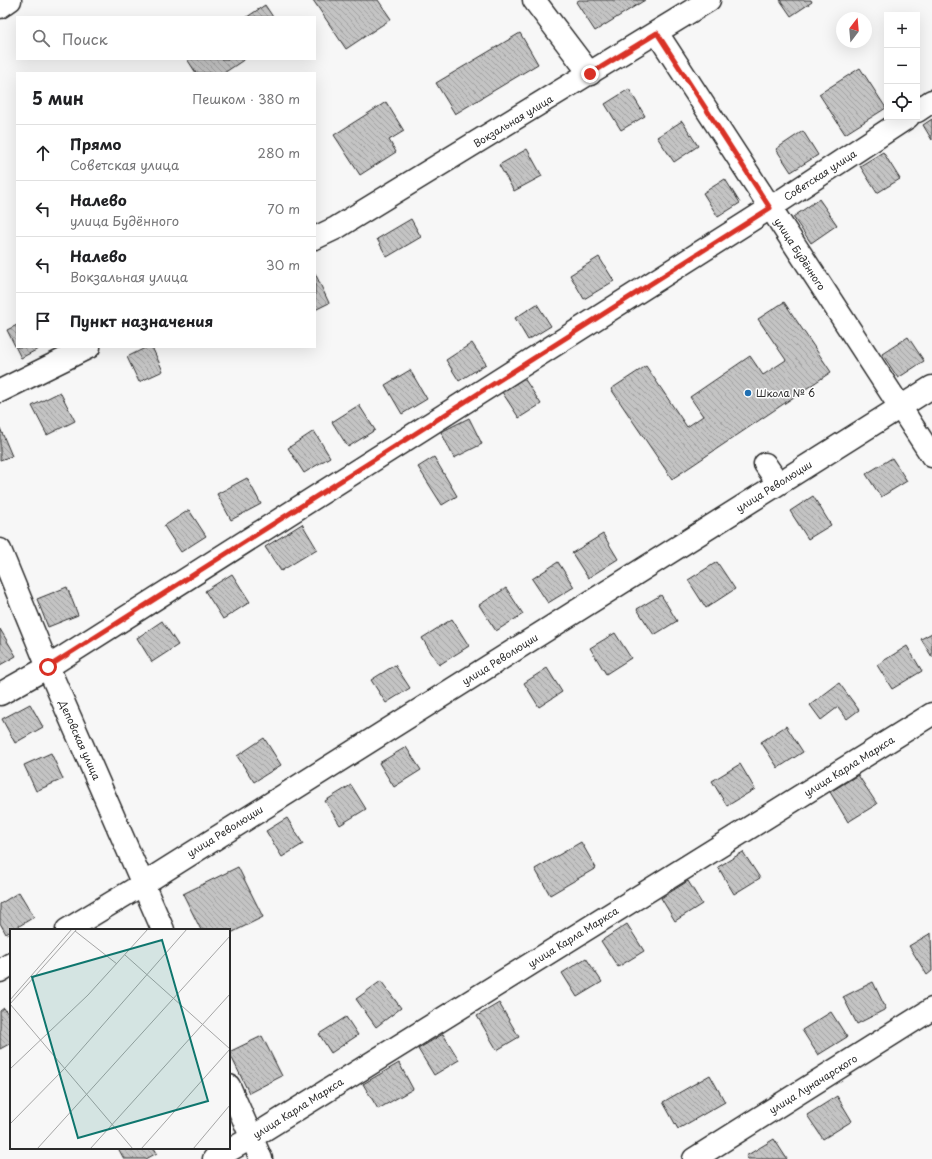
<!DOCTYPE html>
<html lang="ru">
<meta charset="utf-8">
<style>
:root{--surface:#fff;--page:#f2f2f2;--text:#202124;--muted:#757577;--line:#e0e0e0}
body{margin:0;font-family:"Playpen Sans",sans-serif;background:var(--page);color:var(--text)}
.controls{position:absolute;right:12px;top:12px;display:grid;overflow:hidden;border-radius:0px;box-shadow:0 4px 16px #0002}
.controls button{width:36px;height:36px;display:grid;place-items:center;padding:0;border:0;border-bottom:1px solid var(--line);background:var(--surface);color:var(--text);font:20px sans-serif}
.compass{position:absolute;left:836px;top:12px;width:36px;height:36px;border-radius:50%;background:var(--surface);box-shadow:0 4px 16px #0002;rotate:16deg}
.stop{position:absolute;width:12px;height:12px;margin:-9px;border:3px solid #d93025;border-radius:50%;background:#fff}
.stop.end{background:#d93025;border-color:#fff;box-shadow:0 1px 4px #0008}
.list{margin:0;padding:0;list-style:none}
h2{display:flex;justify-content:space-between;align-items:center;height:52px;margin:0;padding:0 16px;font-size:17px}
h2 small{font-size:13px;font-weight:400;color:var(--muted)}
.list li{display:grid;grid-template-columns:26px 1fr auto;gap:12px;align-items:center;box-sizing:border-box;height:56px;padding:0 16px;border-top:1px solid var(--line)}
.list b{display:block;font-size:15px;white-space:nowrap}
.list p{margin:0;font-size:13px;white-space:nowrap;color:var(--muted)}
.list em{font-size:13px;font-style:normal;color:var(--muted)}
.icon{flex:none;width:22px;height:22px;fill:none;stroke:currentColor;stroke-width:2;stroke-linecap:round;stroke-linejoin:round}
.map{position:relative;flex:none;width:932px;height:1159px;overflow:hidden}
.search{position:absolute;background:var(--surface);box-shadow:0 4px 16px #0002;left:16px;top:16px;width:300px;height:44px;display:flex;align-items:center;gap:10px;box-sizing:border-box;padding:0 14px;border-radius:0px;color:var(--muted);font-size:15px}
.panel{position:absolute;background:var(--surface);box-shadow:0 4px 16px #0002;left:16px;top:72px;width:300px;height:276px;border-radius:0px}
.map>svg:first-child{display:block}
</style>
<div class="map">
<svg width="932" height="1159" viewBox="0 0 932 1159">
<defs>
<pattern id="building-back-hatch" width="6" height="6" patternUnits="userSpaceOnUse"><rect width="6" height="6" fill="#c4c4c4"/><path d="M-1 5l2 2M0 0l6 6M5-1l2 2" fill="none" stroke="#9f9f9f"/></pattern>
</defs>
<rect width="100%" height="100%" fill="#f7f7f7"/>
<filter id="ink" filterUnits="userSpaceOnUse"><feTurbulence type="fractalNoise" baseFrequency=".025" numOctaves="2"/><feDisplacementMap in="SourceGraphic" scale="8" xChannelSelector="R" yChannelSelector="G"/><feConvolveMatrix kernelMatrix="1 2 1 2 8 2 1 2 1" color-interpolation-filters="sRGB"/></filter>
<g filter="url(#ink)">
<g fill="url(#building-back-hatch)" stroke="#2b2b2b">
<path d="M313 0H378L391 19 346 49Z"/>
<path d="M579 0H645L595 31 576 2Z"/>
<path d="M780 0H811L812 2 791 16Z"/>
<path d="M265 5 273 17H247Z"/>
<path d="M520 33 538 64 455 114 436 83Z"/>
<path d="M187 59H245L224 73H196Z"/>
<path d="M860 68 886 108 845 134 819 94Z"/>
<path d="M629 89 645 116 621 130 605 104Z"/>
<path d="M386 102 404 131 389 140 396 152 360 175 334 135Z"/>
<path d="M932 119V140L923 125Z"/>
<path d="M682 121 698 146 674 162 657 137Z"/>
<path d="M803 131 818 155 791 172 776 149Z"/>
<path d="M527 149 542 176 514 191 499 165Z"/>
<path d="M883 152 900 179 877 193 860 166Z"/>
<path d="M725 179 740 203 718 217 703 193Z"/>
<path d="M819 199 837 225 811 243 793 217Z"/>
<path d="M411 219 421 237 387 257 377 239Z"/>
<path d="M599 257 614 281 584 299 570 275Z"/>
<path d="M315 273 329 303 315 310Z"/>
<path d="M784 302 831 372 672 479 611 389 646 366 687 427 703 416 690 397 750 356 763 375 786 360 758 319Z"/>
<path d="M537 304 551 326 528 340 515 318Z"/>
<path d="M17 325V347H42L21 358 7 330Z"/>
<path d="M908 337 924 361 898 378 882 354Z"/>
<path d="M472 343 486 364 459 381 446 360Z"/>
<path d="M147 347H152L163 371 139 382 127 357Z"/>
<path d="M410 370 427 399 402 414 385 385Z"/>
<path d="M524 378 541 404 519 418 502 392Z"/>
<path d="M60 392 75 421 47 435 32 406Z"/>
<path d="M359 405 375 430 348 447 332 422Z"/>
<path d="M469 418 482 444 454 458 441 432Z"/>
<path d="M0 428 12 456 0 460Z"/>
<path d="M314 431 330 457 304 473 288 448Z"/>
<path d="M434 457 457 496 442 505 418 467Z"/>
<path d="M892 458 907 481 881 497 866 474Z"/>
<path d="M247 478 261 504 231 520 217 494Z"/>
<path d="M813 496 831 525 808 539 790 511Z"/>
<path d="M189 510 206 536 181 552 164 526Z"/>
<path d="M302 524 317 549 281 571 265 547Z"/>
<path d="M603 534 618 559 588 578 572 553Z"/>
<path d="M558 562 574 587 548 603 532 579Z"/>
<path d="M717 562 735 589 706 608 688 580Z"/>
<path d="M232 574 250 602 223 619 205 591Z"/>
<path d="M67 587 78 615 48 627 37 599Z"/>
<path d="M506 588 523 614 496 631 479 605Z"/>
<path d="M661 595 677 621 654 635 637 609Z"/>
<path d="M452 619 469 646 439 665 422 638Z"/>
<path d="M162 621 178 645 152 662 137 638Z"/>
<path d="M0 629 16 656 0 665Z"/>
<path d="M615 633 631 658 606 674 590 648Z"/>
<path d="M932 633V657L921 639Z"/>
<path d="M907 646 922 671 892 689 877 665Z"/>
<path d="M395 665 410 688 386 703 371 680Z"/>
<path d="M547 668 562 692 539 707 524 683Z"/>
<path d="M839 683 859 710 847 719 838 707 821 720 810 705Z"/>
<path d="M30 704 43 727 15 743 2 719Z"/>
<path d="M786 726 803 752 778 768 761 742Z"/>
<path d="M264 738 281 765 254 782 237 756Z"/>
<path d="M406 747 421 770 394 787 379 763Z"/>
<path d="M51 753 63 779 36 791 24 765Z"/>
<path d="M740 764 755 789 727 806 712 781Z"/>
<path d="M858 775 877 804 848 822 830 792Z"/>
<path d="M351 785 366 809 340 825 325 801Z"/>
<path d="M287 818 303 844 282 857 266 831Z"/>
<path d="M581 842 596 868 550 895 535 869Z"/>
<path d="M743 852 760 878 734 894 718 867Z"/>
<path d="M238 867 263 917 229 934V930H201L183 894Z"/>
<path d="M688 881 702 904 675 921 661 898Z"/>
<path d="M19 892 34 917 6 934 0 923V904Z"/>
<path d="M627 924 644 951 618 967 601 941Z"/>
<path d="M931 933 932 971 927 975 909 946Z"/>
<path d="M586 958 602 982 577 997 562 973Z"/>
<path d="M381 981 401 1008 376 1027 356 999Z"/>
<path d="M873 982 886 1009 857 1024 843 997Z"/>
<path d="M499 1003 519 1037 497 1050 477 1016Z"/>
<path d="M4 1008 11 1019V1043L0 1049V1011Z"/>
<path d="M831 1012 847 1037 818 1055 802 1030Z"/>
<path d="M346 1017 358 1035 331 1053 319 1034Z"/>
<path d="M443 1034 459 1060 434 1075 418 1049Z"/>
<path d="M262 1036 282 1076 249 1093 229 1052Z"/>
<path d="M399 1063 413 1089 378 1109 363 1084Z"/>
<path d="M710 1075 725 1102 678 1129 663 1102Z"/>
<path d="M837 1096 852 1121 823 1139 807 1115Z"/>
<path d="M774 1139 787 1159H748L746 1156Z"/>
<path d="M118 1148H154L157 1153 146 1159H124Z"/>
</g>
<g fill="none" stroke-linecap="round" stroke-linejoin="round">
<g stroke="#2b2b2b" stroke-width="25">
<g id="minor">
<path d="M534 0 590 74"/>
<path d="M0 7 10 0"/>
<path d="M657 33 932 456"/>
<path d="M917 111 932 101"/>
<path d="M315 238 336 228 709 0"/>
<path d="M0 391 89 347"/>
<path d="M765 464 778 483"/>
<path d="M0 550 48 667 163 930"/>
<path d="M0 694 48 667 770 208 908 117"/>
<path d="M67 930 143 884 932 387"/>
<path d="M0 971 11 964"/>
<path d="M229 1086 261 1159"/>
<path d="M214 1159 251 1138 932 714"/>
<path d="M694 1159 932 1009"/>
</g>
</g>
<use href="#minor" stroke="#fff" stroke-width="22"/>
</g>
</g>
<g fill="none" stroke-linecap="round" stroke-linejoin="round" filter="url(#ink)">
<path stroke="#d93025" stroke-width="5" d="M48 667 770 208 657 33 590 74"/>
</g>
<circle fill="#1f6fb2" stroke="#fff" stroke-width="1.5" cx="748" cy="393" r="4"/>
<g text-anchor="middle" stroke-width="3" stroke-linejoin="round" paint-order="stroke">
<g font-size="10" fill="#2b2b2b" stroke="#fff">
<text transform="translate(513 121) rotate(-31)" y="4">Вокзальная улица</text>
<text transform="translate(820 175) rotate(-33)" y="4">Советская улица</text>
<text transform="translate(800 254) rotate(57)" y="4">улица Будённого</text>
<text transform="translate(774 486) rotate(-32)" y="4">улица Революции</text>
<text transform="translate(500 659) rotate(-32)" y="4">улица Революции</text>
<text transform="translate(80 740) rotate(66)" y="4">Деповская улица</text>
<text transform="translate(849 766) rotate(-32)" y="4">улица Карла Маркса</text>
<text transform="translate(225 831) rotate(-32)" y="4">улица Революции</text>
<text transform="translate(573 937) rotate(-32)" y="4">улица Карла Маркса</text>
<text transform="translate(813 1084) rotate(-32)" y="4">улица Луначарского</text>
<text transform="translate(298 1108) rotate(-32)" y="4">улица Карла Маркса</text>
</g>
<g font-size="10" fill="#2b2b2b" stroke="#fff" text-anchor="start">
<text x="756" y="397">Школа № 6</text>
</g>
</g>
<g transform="translate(10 929)">
<rect width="220" height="220" fill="#f7f7f7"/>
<path fill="none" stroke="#a5a5a5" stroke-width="1" d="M65 2 107 35M115 26 220 120M0 71 62 0M0 75 123 220M0 75 67 0M0 140 78 66 138 0M0 195 55 139 177 0M27 220 220 7M80 220 220 65M131 220 220 120M183 220 220 176"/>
<path fill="#0f766e" fill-opacity="0.15" stroke="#0f766e" stroke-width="2" d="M152 11 198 172 68 209 22 48Z"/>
<rect width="220" height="220" fill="none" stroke="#2b2b2b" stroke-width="2"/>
</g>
</svg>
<div class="controls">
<button>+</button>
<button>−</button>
<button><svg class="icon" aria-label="locate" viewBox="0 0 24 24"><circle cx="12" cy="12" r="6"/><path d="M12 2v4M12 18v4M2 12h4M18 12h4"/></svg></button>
</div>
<svg class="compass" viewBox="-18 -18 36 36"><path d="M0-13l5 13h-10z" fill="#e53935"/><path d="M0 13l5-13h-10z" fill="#757577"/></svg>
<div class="stop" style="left:48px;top:667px"></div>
<div class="stop end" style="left:590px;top:74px"></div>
<div class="search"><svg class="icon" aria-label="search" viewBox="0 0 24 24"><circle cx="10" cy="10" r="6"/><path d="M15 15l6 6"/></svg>Поиск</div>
<section class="panel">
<h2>5 мин<small>Пешком · 380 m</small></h2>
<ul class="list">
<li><svg class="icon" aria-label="ahead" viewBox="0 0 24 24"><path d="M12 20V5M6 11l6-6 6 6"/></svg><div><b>Прямо</b><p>Советская улица</p></div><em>280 m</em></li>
<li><svg class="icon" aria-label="left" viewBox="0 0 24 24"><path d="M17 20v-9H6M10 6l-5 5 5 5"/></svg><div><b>Налево</b><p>улица Будённого</p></div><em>70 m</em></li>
<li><svg class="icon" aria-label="left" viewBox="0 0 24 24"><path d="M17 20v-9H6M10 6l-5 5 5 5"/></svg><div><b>Налево</b><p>Вокзальная улица</p></div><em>30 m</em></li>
<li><svg class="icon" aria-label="arrive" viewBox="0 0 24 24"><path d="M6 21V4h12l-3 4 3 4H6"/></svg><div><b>Пункт назначения</b></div></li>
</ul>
</section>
</div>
